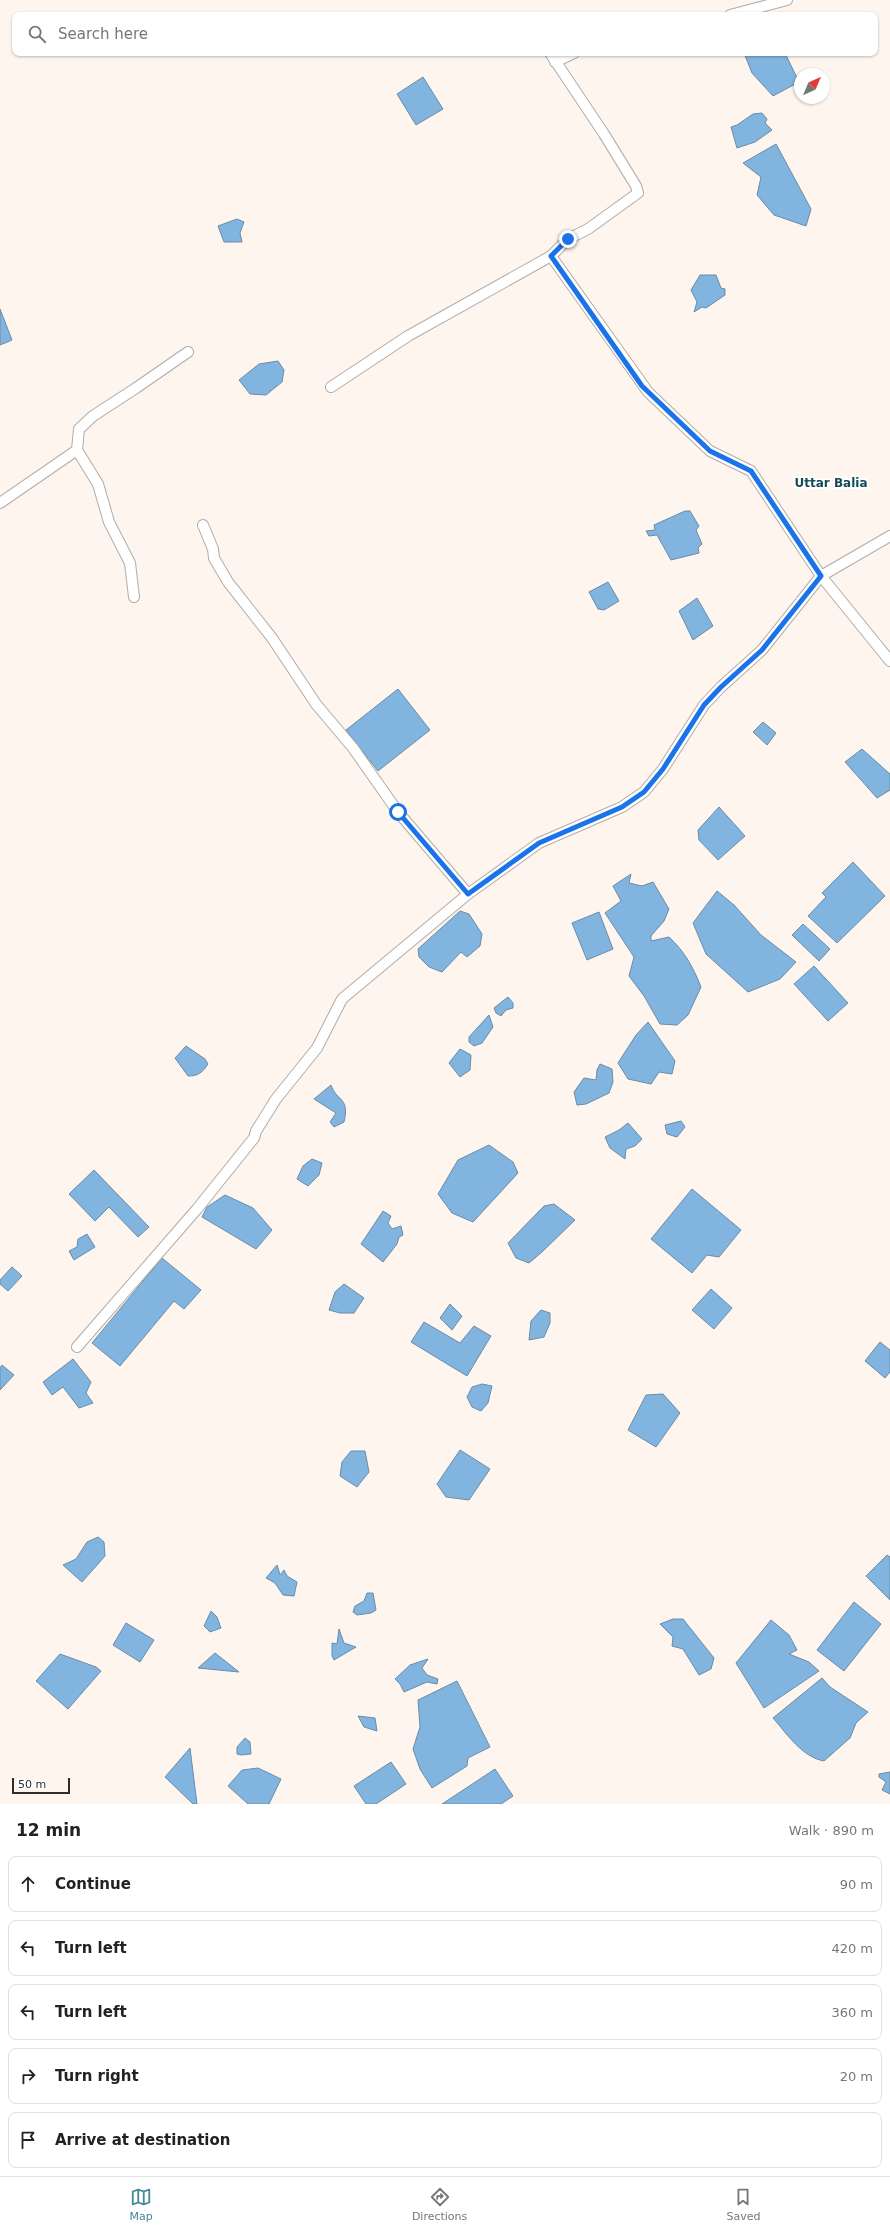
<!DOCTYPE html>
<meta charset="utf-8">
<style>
:root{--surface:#fff;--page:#f2f2f2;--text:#222;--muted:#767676;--line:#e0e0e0;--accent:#46879a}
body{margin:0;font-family:"DejaVu Sans",sans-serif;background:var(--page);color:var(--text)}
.compass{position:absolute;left:794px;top:68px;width:36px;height:36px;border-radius:50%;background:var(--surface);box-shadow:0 1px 3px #0004;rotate:44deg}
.scale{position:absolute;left:12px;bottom:10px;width:58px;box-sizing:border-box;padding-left:4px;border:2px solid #302c2a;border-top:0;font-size:11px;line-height:14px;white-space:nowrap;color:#302c2a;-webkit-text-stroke:3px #fff;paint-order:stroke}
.stop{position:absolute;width:12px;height:12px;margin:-9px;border:3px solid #1a73e8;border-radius:50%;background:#fff}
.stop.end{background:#1a73e8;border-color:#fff;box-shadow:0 1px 4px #0008}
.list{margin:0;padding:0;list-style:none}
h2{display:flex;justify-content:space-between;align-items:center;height:52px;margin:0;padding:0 16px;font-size:17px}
h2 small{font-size:13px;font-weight:400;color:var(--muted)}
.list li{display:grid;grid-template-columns:26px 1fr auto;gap:12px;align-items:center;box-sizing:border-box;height:56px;margin:0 8px 8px;padding:0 8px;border:1px solid var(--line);border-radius:8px}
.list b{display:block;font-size:15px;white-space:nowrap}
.list em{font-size:13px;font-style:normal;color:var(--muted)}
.icon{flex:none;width:22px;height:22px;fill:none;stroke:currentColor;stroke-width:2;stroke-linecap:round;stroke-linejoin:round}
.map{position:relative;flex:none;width:890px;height:1804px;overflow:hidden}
.search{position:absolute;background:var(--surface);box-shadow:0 1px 3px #0004;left:12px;right:12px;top:12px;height:44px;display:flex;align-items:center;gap:10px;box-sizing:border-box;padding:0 14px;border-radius:8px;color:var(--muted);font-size:15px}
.sheet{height:372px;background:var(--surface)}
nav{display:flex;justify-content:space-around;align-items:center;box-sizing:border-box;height:56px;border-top:1px solid var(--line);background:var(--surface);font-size:11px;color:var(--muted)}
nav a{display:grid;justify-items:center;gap:2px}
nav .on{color:var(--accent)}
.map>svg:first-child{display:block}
</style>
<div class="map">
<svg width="890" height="1804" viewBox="0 0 890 1804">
<rect width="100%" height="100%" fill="#fef5ef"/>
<g fill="#81b5df" stroke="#698ca9">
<path d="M744 53H785L799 82 773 96 752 73Z"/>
<path d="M423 77 443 109 416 125 397 94Z"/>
<path d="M762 113 767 119 765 123 772 130 755 142 737 148 731 127 737 125 753 114Z"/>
<path d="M776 144 811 209 806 226 774 215 757 195 761 177 743 163Z"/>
<path d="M237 219 244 222 240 233 242 242H224L218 226Z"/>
<path d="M700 275H716L721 288 725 289V295L706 308 702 307 694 312 697 302 691 290Z"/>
<path d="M0 309 12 340 0 345Z"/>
<path d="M278 361 284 370 282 382 266 395 250 394 239 380 259 364Z"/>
<path d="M685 511H690L699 526 696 530 702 544 698 548 699 553 671 560 657 535 649 536 646 531 655 530 654 525Z"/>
<path d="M608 582 619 601 604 610 598 609 589 592Z"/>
<path d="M697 598 713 626 693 640 679 611Z"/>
<path d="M398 689 430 730 378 771 346 730Z"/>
<path d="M763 722 776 733 767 745 753 732Z"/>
<path d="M862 749 890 774V790L877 798 845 762Z"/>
<path d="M719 807 745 836 718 860 699 840 698 830Z"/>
<path d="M853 862 885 896 837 943 808 916 826 897 822 893Z"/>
<path d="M631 874 629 883 642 886 653 882 669 909 664 921 651 936V941L669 937C685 952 693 967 701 987L688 1015 677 1025 660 1024 644 996 629 976 634 957 605 913 621 901 613 886Z"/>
<path d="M717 891 734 905 761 935 796 962 780 979 748 992 706 954 693 923Z"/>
<path d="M460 911 469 914 482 934 480 946 467 957 461 952 442 972 429 967 419 957 418 949Z"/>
<path d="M599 912 613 949 587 960 572 923Z"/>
<path d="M803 924 830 949 819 961 792 935Z"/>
<path d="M814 966 848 1003 828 1021 794 984Z"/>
<path d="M508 997 513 1003V1008L506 1010 501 1016 496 1013 494 1008Z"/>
<path d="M489 1015 493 1027 482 1043 474 1046 469 1042V1037Z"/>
<path d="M648 1022 675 1061 672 1074 659 1072 651 1084 628 1079 618 1063 636 1035Z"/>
<path d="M186 1046 205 1059 208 1064C202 1073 198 1076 188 1076L175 1058Z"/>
<path d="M460 1049 471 1055 470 1070 460 1077 449 1063Z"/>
<path d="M600 1064 612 1069 613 1082 609 1093 586 1104 577 1105 574 1092 584 1078 596 1080 597 1070Z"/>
<path d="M331 1085C337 1102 350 1097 344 1122L334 1127 330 1122 336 1113 314 1099Z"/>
<path d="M681 1121 685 1127 677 1137 667 1134 665 1125Z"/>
<path d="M628 1123 642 1139 635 1146 626 1149 625 1159 610 1148 605 1137 619 1130Z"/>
<path d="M489 1145 513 1162 518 1173 473 1222 452 1213 438 1194 458 1160Z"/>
<path d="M312 1159 322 1163 319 1175 308 1186 297 1179 303 1166Z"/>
<path d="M94 1170 149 1227 138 1237 109 1207 95 1221 69 1194Z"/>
<path d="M692 1189 741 1230 719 1257 707 1255 692 1273 651 1239Z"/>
<path d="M225 1195 253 1208 272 1230 256 1249 202 1217 207 1207Z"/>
<path d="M554 1204 575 1220 542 1252 529 1263 516 1258 508 1243 544 1206Z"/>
<path d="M383 1211 391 1216 388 1223 392 1229 401 1226 403 1235 399 1237 397 1244 383 1262 361 1244Z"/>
<path d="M87 1234 95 1247 74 1260 69 1251 77 1247 78 1239Z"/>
<path d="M162 1258 201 1290 184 1309 174 1301 120 1366 92 1343Z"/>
<path d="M12 1267 22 1276 8 1291 0 1284V1280Z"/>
<path d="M344 1284 364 1298 354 1313H340L329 1310 335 1292Z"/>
<path d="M711 1289 732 1308 714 1329 692 1310Z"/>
<path d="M450 1304 462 1316 452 1330 440 1318Z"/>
<path d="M541 1310 550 1313V1323L544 1337 529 1340 531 1321Z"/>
<path d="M424 1322 460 1343 474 1326 491 1336 467 1376 411 1342Z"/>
<path d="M880 1342 890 1350V1372L885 1378 865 1361Z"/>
<path d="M73 1359 91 1382 86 1393 93 1403 79 1408 63 1387 52 1395 43 1382Z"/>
<path d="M2 1365 14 1375 0 1390V1368Z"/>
<path d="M482 1384 492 1386 488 1403 481 1411 472 1407 467 1397 472 1387Z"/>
<path d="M663 1394 680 1413 656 1447 628 1430 646 1395Z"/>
<path d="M460 1450 490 1469 469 1500 446 1497 437 1484Z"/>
<path d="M351 1451H365L369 1472 357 1487 340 1476 342 1462Z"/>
<path d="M98 1537 104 1542 105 1556 82 1582 63 1565 76 1559 87 1542Z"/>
<path d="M887 1555 890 1557V1600L866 1576Z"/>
<path d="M277 1565 280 1575 284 1570 287 1576 297 1582 294 1596 283 1595 275 1583 266 1578Z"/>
<path d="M367 1593H373L376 1610 371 1613 357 1615 353 1612 355 1606 364 1601Z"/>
<path d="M854 1602 881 1624 844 1671 817 1650Z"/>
<path d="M211 1611 217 1617 221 1628 210 1632 204 1626Z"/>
<path d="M673 1619H683L714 1658 711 1669 699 1675 683 1649 672 1646 673 1637 660 1624Z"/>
<path d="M771 1620 789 1635 797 1650 789 1654 809 1662 819 1671 764 1708 736 1663Z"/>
<path d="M126 1623 154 1640 140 1662 113 1645Z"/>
<path d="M339 1629 344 1643 356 1647 334 1660 332 1656V1643L337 1644Z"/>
<path d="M215 1653 239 1672 198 1668Z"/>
<path d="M60 1654 96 1667 101 1671 68 1709 36 1681Z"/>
<path d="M428 1659 422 1668 427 1675 438 1679 437 1684 427 1682 404 1692 400 1684 395 1679 410 1665Z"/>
<path d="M822 1678 830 1687 868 1712 856 1723 850 1738 824 1761C802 1757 787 1734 773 1718Z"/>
<path d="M457 1681 490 1747 468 1758 467 1766 432 1788 420 1769 413 1749 420 1727 418 1700Z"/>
<path d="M358 1716 375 1718 377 1731 364 1727Z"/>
<path d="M245 1738 250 1742 251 1754 241 1755 237 1754V1747Z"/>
<path d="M190 1748 197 1804H193L165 1777Z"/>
<path d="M391 1762 406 1784 376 1804H366L354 1786Z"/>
<path d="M258 1768 281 1779 269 1804H248L228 1786 242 1770Z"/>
<path d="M495 1769 513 1796 501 1804H442Z"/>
<path d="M890 1772V1794L882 1790 886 1782 879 1777V1774Z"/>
</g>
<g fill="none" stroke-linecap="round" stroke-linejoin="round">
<g stroke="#b3aba6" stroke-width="12">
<g id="minor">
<path d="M730 15 787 0"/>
<path d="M555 62 574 53"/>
<path d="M551 256 648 392 710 451 751 471 821 576 890 661"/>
<path d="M331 387 408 336 551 256 568 239 588 229 638 193 636 186 604 134 550 53"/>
<path d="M0 503 77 450"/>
<path d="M203 525 213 549 214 558 228 582 272 638 316 704 353 748 398 812 468 894"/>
<path d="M134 597 130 563 109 522 98 484 77 450 79 429 93 416 136 388 188 352"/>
<path d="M77 1347 197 1209 254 1138 256 1131 276 1099 317 1048 342 999 468 894 539 843 622 807 644 792 663 769 704 705 721 687 762 650 821 576 890 536"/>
</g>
</g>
<use href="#minor" stroke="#fff" stroke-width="10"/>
</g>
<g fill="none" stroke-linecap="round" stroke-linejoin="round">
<path stroke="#1a73e8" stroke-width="5" d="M398 812 468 894 539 843 622 807 644 792 663 769 704 705 721 687 762 650 821 576 751 471 710 451 642 386 551 256 568 239"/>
</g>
<g text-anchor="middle" stroke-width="4" stroke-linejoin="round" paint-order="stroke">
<g font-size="12" font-weight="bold" fill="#144b59" stroke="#fff">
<text x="831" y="487">Uttar Balia</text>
</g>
</g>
</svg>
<svg class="compass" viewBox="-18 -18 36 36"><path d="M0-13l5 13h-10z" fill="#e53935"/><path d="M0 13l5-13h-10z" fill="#767676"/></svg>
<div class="scale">50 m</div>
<div class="stop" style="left:398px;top:812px"></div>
<div class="stop end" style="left:568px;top:239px"></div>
<div class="search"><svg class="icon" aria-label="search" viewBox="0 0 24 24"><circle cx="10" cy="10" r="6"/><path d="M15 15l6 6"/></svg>Search here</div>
</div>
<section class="sheet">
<h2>12 min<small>Walk · 890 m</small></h2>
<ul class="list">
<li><svg class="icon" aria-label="ahead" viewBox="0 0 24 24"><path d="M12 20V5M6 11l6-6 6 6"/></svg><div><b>Continue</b></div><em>90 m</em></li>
<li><svg class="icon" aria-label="left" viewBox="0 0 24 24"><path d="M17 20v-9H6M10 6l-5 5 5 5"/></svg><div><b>Turn left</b></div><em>420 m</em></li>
<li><svg class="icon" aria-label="left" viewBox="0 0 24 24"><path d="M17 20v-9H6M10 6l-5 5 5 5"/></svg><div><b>Turn left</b></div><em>360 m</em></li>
<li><svg class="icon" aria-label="right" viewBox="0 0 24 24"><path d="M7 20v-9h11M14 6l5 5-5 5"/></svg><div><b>Turn right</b></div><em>20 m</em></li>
<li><svg class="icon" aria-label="arrive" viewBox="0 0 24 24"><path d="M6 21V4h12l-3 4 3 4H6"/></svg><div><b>Arrive at destination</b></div></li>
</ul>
</section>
<nav>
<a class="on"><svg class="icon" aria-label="map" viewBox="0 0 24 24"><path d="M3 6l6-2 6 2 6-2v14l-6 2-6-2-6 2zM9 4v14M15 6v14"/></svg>Map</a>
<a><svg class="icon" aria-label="directions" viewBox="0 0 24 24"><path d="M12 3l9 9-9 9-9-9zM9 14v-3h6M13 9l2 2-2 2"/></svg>Directions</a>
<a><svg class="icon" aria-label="saved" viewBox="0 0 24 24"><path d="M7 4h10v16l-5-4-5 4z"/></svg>Saved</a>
</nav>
